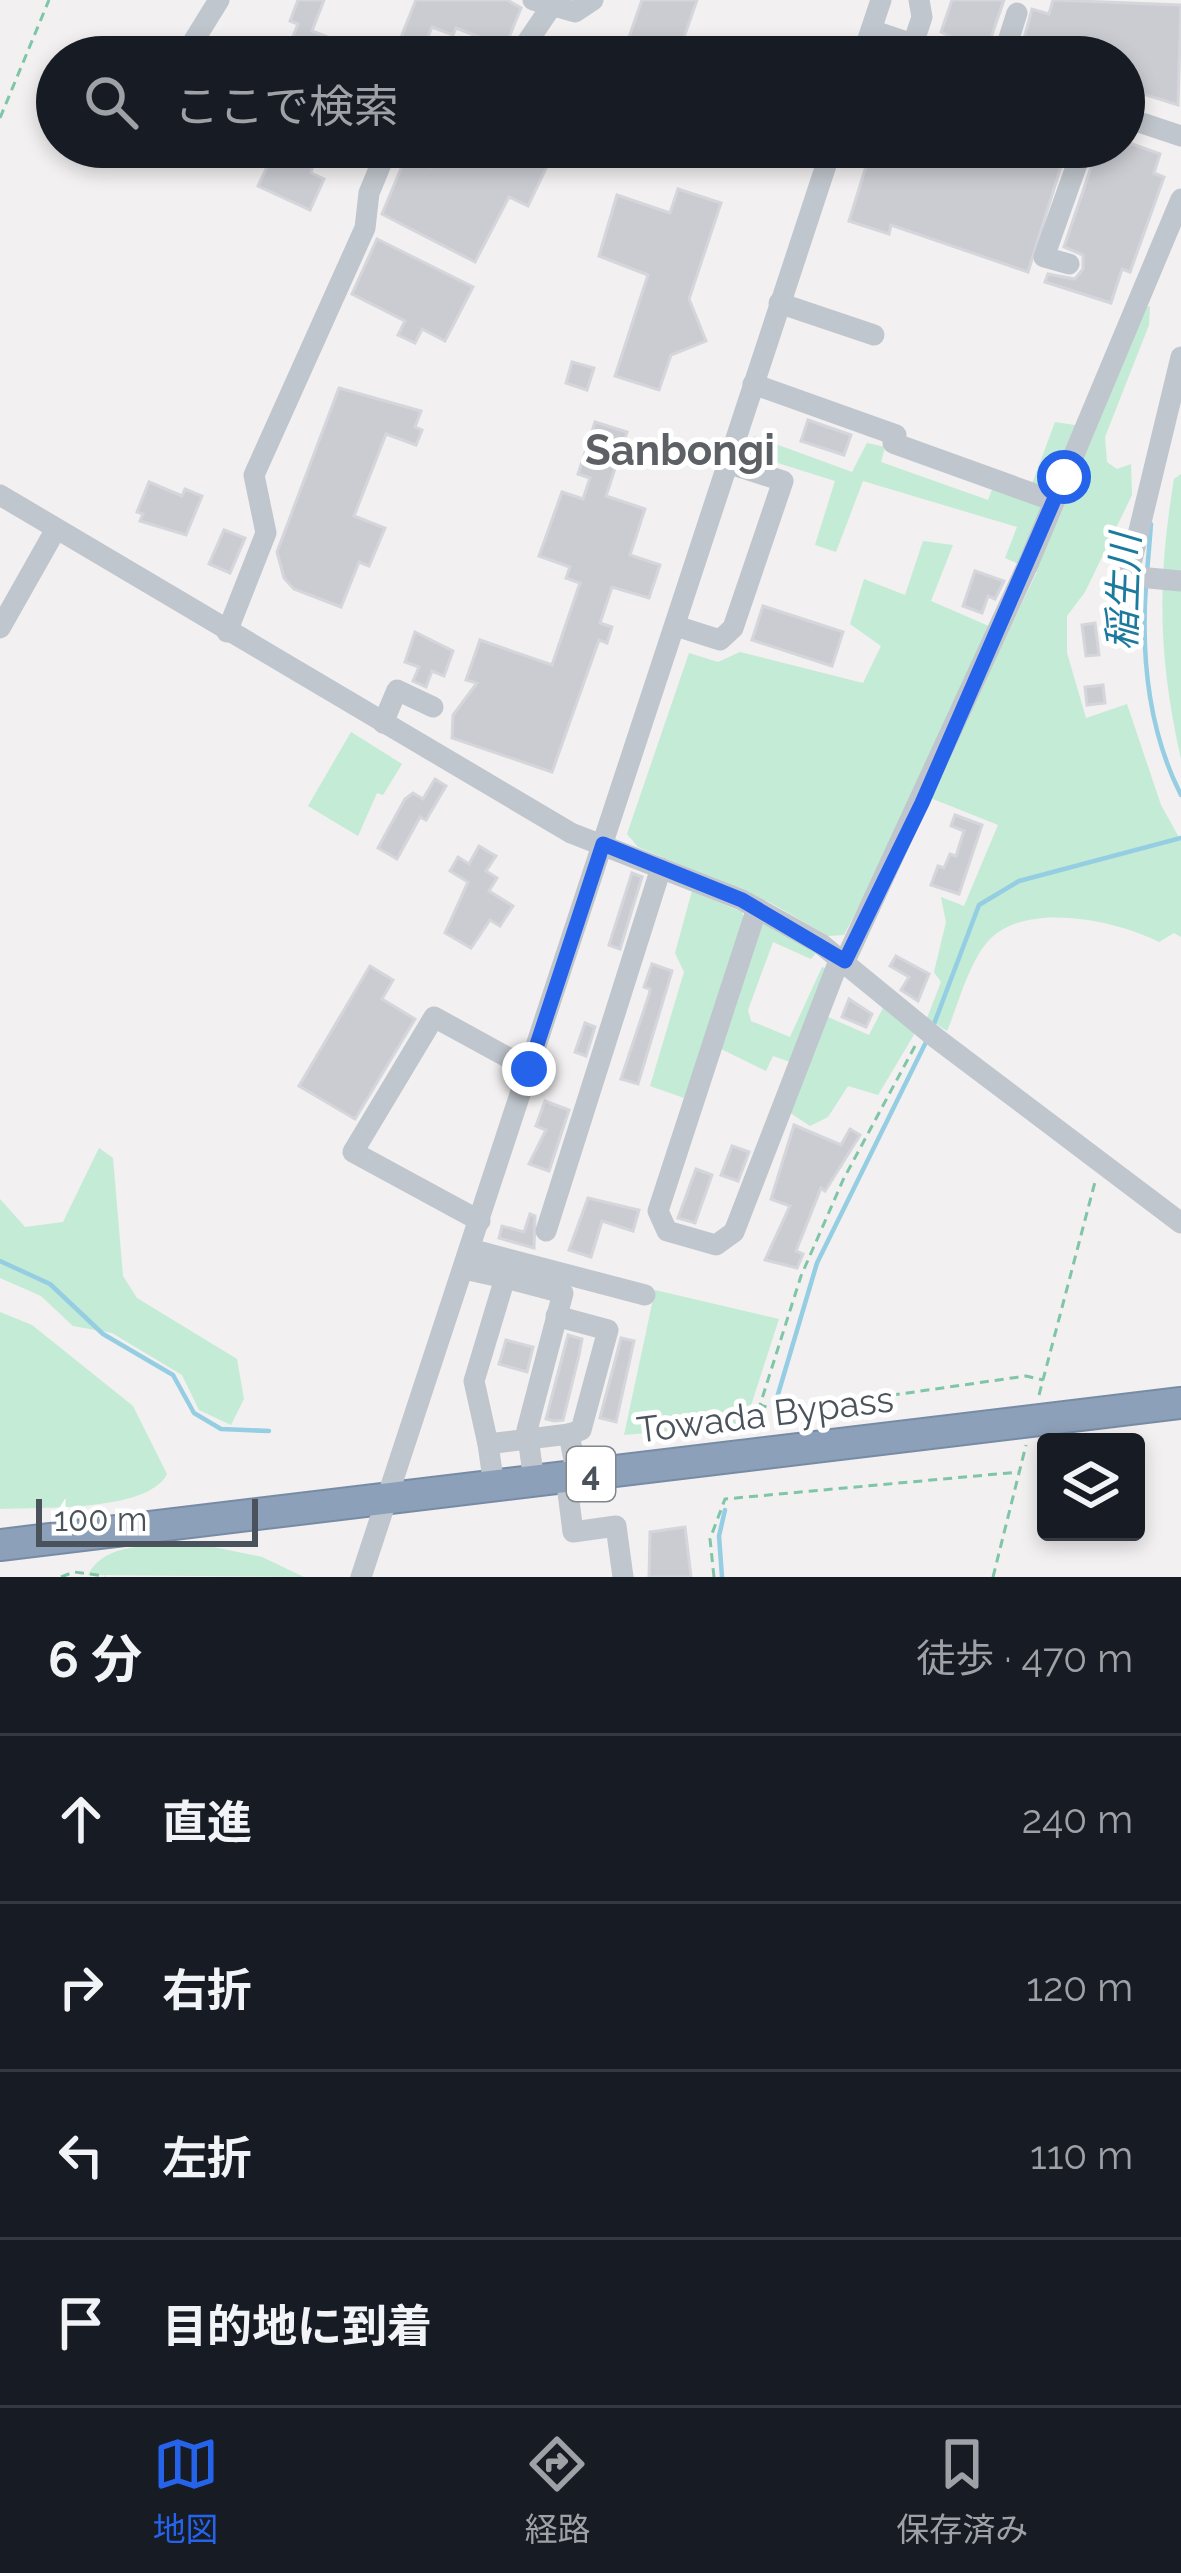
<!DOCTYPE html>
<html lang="ja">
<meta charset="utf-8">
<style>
:root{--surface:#171b24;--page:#242831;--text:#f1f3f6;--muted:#9ea1a6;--line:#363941;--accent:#2563eb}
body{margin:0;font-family:Raleway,"Noto Sans JP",sans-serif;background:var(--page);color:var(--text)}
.controls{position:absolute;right:36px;bottom:36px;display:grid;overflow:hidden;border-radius:12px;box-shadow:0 6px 18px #0003}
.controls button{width:108px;height:108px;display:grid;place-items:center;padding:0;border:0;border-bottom:3px solid var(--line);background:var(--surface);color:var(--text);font:60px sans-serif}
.scale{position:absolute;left:36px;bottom:30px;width:222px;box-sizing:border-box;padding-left:12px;border:6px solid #4a525b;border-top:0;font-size:33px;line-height:42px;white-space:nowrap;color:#4a525b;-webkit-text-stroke:9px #fff;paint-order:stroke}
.stop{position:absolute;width:36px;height:36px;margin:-27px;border:9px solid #2563eb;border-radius:50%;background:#fff}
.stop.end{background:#2563eb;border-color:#fff;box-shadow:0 3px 12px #0008}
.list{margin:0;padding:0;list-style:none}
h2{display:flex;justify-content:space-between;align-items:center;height:156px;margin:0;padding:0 48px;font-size:51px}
h2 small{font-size:39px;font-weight:400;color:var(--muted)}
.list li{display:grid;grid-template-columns:78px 1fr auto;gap:36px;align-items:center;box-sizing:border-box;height:168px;padding:0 48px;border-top:3px solid var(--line)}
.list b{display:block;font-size:45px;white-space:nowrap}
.list em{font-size:39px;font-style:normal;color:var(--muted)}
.icon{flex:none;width:66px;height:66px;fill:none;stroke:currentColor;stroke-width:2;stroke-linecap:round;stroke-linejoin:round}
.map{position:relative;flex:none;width:1181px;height:1577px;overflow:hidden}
.search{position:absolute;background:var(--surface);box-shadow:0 6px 18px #0003;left:36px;right:36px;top:36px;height:132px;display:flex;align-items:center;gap:30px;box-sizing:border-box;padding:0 42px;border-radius:66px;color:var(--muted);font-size:45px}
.sheet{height:828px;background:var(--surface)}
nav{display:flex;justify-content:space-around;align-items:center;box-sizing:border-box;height:168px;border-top:3px solid var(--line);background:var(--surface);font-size:33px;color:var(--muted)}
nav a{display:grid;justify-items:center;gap:6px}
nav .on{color:var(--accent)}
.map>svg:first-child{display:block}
</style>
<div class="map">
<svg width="1181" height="1577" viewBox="0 0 1181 1577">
<rect width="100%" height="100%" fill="#f2f0f0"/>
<g fill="#c3ebd5">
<path d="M1150 306 1149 325 1105 437 1107 462 1117 469 1131 464 1132 495 1085 592 1067 616V653L1086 718 1127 704 1161 805 1181 841V937L1174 933 1159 942C1116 920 1028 902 991 938 969 960 959 1003 947 1031L927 1018 941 982 934 972 946 922 941 897 964 906 998 825 918 793 844 935 828 936 771 903 638 847 627 834 689 653 718 662 740 652 863 683 881 646 850 624 864 579 905 595 923 541 953 545 931 601 1007 634 1037 572 1005 558 1017 527 863 481 836 552 815 545 835 481 749 454 754 436 852 472 867 443 885 447 881 462 988 500 993 487 1026 500 1055 422 1094 428 1140 309Z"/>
<path d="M1181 474V759C1158 657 1157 582 1174 479Z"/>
<path d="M351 732 402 764 383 795 377 793 358 836 308 806Z"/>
<path d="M692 891 742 912 745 922 684 1098 650 1086 684 972 675 953Z"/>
<path d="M761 923H772L816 953 811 959 773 942 748 1010 751 1021 790 1037 822 967 832 970 790 1062 773 1056 766 1071 719 1048Z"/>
<path d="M883 1008 915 1033 878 1095 848 1086 828 1117 810 1126 789 1112 828 1017 869 1035Z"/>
<path d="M99 1148 113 1158 123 1276 137 1298 237 1359 244 1399 231 1425 199 1410 182 1375 112 1333 73 1326 41 1296 0 1278V1199L25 1227 63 1222Z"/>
<path d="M655 1290 779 1319 745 1424 624 1435Z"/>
<path d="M0 1312 32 1325 133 1406 167 1474C148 1512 40 1507 0 1509Z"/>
<path d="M204 1545 262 1557 304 1577 88 1575C106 1537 168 1547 204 1545Z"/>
</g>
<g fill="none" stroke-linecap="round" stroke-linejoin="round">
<g stroke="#95cee3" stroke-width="4.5">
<path d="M1147 573 1151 524"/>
<path d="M1146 584C1141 655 1148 730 1181 795"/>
<path d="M934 1024 979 905 1019 881 1181 838"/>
<path d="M0 1261 50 1284 103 1334 173 1375 194 1413 221 1429 269 1431"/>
<path d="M776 1401 817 1263 927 1040"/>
<path d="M722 1577 719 1536 725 1510"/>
</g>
</g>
<g fill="#cbccd2" stroke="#d5d6db" stroke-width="3">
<path d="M298 0H324L312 31 379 57H309L288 49 298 24 290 21Z"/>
<path d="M416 0H507L521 8 505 47 456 28 453 35 432 27 420 57H393Z"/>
<path d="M642 0H697L677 57H622Z"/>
<path d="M952 0H1004L988 46 980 43 978 50 941 32Z"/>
<path d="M1053 0 1181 5 1178 105 1124 88V57H1019L1032 9 1049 14Z"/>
<path d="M1124 141 1160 154 1154 173 1164 177 1130 272 1122 269 1111 303 1045 282 1048 274 1075 279 1083 269V255L1064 247 1098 147H1124Z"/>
<path d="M264 147H317L311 173 324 179 310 210 258 186 269 163 259 159Z"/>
<path d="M441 147H523L550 160 528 206 509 197 475 262 382 214 407 154 431 167Z"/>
<path d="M872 147H1067L1028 272 891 225 889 234 849 221Z"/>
<path d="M678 189 721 203 689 299 706 341 671 355 659 390 615 376 648 275 599 256 617 195 670 213Z"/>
<path d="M377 239 473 287 445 341 422 329 415 343 398 335 405 321 352 294Z"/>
<path d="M572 362 594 368 587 390 566 383Z"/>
<path d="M339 388 421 411 415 427 422 430 416 445 386 434 354 516 385 528 369 566 359 562 341 607 294 589 284 578 277 552Z"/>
<path d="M808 420 851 435 844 455 801 441Z"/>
<path d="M595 422 627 432 606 496 645 509 630 555 660 565 649 598 612 587 600 623 612 627 607 643 599 640 552 772 452 738 453 715 477 683 466 680 480 640 552 665 580 583 566 578 570 567 539 556 562 492 583 499 590 478 578 474Z"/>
<path d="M149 482 182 496 185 489 202 496 186 535 140 521 143 514 137 512Z"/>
<path d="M224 530 245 538 230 573 209 564Z"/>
<path d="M975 571 1004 581 995 599 988 596 982 613 963 606Z"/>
<path d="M763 606 843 632 832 666 752 640Z"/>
<path d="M1095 623 1099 655 1086 656 1082 625Z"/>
<path d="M415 632 453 651 444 676 432 671 426 687 413 681 419 667 405 662Z"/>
<path d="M1103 685 1105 703 1087 705 1085 687Z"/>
<path d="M435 779 446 786 426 820 420 817 397 859 378 848 405 799 413 793 423 799Z"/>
<path d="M955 815 982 825 959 894 931 885 938 866 944 868 950 854 956 856 964 831 951 826Z"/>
<path d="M479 846 496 856 486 871 497 878 489 891 513 906 500 926 490 920 471 948 445 933 468 882 450 871 458 857 469 864Z"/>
<path d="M632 873 642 877 620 949 609 945Z"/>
<path d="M896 956 929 974 918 1001 901 990 909 977 890 966Z"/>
<path d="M652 964 672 971 638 1084 621 1079 649 995 650 989 644 987Z"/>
<path d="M370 966 393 980 382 999 415 1019 355 1119 299 1086Z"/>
<path d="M849 999 872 1014 866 1027 842 1017Z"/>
<path d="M585 1023 595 1027 586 1056 575 1052Z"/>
<path d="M545 1101 569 1110 549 1171 529 1164 546 1130 536 1126Z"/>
<path d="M794 1125 841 1145 850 1129 860 1135 825 1191 821 1188 796 1251 803 1254 797 1268 765 1260 790 1206 771 1199Z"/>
<path d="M732 1146 749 1152 738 1181 721 1175Z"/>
<path d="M696 1169 712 1175 695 1223 678 1218Z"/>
<path d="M588 1198 639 1210 633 1231 602 1221 591 1257 569 1250Z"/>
<path d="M530 1214 535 1216 534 1248 499 1238 502 1226 524 1232Z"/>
<path d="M568 1335 582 1339 579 1355 563 1420 554 1421 546 1419Z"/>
<path d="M621 1338 634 1341 616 1422 600 1418Z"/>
<path d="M506 1340 533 1347 527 1372 499 1364Z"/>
<path d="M685 1527 691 1577H649L650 1532Z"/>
</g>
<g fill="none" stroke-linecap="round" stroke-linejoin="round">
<g stroke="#788ba5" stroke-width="34">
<path id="highway" d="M0 1545 1181 1403"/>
</g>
<g stroke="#7fc5a7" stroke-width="3" stroke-dasharray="9 6" stroke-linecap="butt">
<path d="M0 118 49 0"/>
<path d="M915 1046 843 1180 801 1276 760 1405 781 1411 1026 1376 1043 1380"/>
<path d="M1039 1395 1095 1182"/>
<path d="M61 1577 74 1572 105 1576"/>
<path d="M714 1577 710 1539 725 1499 1019 1472"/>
<path d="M993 1577 1026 1445"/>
</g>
<g stroke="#c0c6cd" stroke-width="21">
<path d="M219 0 193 42 236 57"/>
<path d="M533 0 575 12 593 0"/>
<path d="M871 30 951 57"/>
<path d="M913 44 922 17 919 0"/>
<path d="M517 57 551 7"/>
<path d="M862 57 881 0"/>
<path d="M1003 57 1017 13"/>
<path d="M1124 117 1181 136"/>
<path d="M1069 264 1044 257 1083 147"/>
<path d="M779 303 874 335"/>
<path d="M1181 357 1128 576 1181 581"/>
<path d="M753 384 896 435 893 443 1054 501"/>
<path d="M0 495 571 833 742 900 821 944 936 1038 1181 1223"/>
<path d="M676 626 720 640 733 628 783 481 727 463"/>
<path d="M0 628 56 529"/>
<path d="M227 632 266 533 254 475 365 228 369 193 388 147"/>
<path d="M383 723 397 690 433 707"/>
<path d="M757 908 658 1211 667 1231 716 1245 734 1232 840 958"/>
<path d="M845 961 1029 562 1181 199"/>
<path d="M480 1221 353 1152 434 1017 529 1069"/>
<path d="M546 1231 661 868"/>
<path d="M470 1249 645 1295"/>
<path d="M464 1269 505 1278 474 1381 488 1444"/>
<path d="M505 1278 563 1293 527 1430 534 1481"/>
<path d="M556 1316 608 1330 581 1430 569 1434"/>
<path d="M566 1477 573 1532 616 1526 623 1577"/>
<path d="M494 1486 488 1444 569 1434 577 1476"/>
<path d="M361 1577 832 147"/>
</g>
<use href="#highway" stroke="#8da0b9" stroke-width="30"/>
</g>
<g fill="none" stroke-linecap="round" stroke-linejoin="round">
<path stroke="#2563eb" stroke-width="15" d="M529 1069 603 844 742 900 845 961 922 803 1064 477"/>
</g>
<g text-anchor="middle" stroke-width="10" stroke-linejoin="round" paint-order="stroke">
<rect fill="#fff" stroke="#80868c" stroke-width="3" x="567" y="1447" width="48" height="54" rx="9"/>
<g font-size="33" font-weight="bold" fill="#4a525b">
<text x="591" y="1486">4</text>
</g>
<g font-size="36" fill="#4a525b" stroke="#fff">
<text transform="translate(765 1414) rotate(-7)" y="13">Towada Bypass</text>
</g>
<g font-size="39" font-style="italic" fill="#1b7a9d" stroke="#fff">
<text transform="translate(1123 592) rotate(-88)" y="14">稲生川</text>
</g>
<g font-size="42" font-weight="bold" fill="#5d6064" stroke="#fff">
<text x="680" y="465">Sanbongi</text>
</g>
</g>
</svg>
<div class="controls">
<button><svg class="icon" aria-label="layers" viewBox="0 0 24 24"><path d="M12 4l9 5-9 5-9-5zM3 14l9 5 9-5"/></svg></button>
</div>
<div class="scale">100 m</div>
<div class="stop" style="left:1064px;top:477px"></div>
<div class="stop end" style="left:529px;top:1069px"></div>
<div class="search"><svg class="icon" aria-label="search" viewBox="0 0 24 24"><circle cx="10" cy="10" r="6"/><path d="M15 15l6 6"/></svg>ここで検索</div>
</div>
<section class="sheet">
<h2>6 分<small>徒歩 · 470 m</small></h2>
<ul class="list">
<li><svg class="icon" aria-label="ahead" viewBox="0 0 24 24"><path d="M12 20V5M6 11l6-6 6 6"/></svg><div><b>直進</b></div><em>240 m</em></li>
<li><svg class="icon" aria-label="right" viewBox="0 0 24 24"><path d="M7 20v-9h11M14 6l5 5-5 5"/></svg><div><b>右折</b></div><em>120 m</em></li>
<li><svg class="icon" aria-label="left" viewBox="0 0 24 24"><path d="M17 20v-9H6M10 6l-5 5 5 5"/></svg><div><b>左折</b></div><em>110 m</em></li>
<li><svg class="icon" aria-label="arrive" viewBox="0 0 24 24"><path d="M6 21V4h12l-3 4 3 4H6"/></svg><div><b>目的地に到着</b></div></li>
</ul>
</section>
<nav>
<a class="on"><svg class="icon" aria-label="map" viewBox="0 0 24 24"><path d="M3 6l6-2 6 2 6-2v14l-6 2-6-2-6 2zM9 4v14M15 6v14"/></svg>地図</a>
<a><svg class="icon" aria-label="directions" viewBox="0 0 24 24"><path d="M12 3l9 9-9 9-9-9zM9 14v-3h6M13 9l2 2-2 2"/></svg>経路</a>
<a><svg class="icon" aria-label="saved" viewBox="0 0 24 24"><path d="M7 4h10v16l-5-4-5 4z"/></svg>保存済み</a>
</nav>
